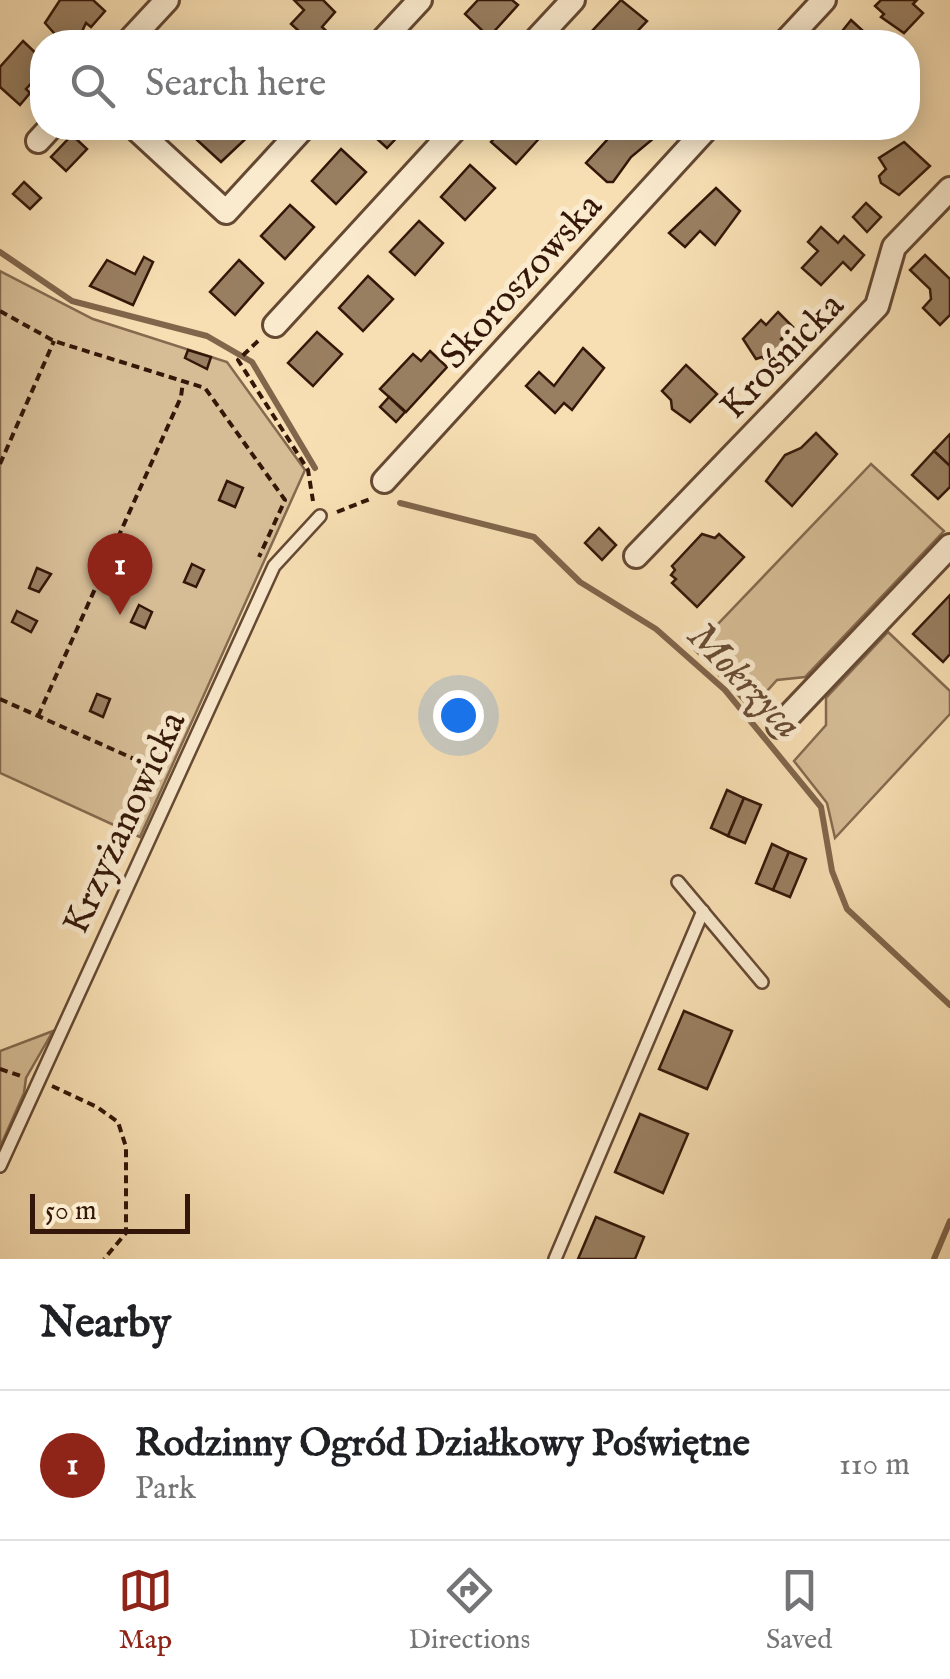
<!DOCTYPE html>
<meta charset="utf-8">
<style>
:root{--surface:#fff;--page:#f2f2f2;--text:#202124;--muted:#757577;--line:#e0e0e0;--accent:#8f2418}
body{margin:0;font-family:"IM FELL English",serif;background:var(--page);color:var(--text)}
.scale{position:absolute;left:30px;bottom:25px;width:160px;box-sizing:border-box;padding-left:10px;border:5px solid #341708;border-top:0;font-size:28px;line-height:35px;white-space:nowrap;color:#341708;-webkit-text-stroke:8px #faeace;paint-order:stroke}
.you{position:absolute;left:458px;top:715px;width:35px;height:35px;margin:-25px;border:8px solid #fff;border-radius:50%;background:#1a73e8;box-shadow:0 0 0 15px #1a73e833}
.badge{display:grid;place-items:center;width:65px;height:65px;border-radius:50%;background:var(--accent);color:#fff;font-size:32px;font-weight:700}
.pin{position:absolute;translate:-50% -82px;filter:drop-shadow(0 2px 5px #0008)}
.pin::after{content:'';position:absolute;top:52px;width:35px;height:30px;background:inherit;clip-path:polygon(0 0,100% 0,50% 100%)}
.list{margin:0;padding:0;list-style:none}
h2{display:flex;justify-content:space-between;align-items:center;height:130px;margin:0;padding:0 40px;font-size:42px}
h2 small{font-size:32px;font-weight:400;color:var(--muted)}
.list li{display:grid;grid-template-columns:65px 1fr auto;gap:30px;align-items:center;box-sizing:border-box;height:150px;padding:0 40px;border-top:2px solid var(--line)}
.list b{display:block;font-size:38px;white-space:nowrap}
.list p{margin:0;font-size:32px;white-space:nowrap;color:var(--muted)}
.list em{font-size:32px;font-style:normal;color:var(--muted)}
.icon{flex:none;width:55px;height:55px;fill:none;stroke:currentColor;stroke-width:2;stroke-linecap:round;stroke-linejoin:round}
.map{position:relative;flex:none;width:950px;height:1259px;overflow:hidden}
.search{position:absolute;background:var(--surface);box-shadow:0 5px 25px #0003;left:30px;right:30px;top:30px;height:110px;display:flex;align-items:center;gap:25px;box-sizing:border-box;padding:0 35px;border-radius:40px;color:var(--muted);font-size:38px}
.sheet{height:280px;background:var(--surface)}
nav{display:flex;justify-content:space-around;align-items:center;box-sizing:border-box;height:140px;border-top:2px solid var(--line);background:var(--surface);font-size:28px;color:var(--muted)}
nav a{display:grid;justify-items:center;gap:5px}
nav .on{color:var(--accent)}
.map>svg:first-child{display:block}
</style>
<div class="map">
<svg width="950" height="1259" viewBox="0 0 950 1259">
<rect width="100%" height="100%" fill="#f7dfb3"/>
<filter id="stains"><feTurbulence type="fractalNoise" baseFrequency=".002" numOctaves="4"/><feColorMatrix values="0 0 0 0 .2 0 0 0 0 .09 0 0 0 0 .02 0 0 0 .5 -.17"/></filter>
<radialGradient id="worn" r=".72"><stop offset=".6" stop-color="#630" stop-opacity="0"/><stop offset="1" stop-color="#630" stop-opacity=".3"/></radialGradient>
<g fill="#d6bd96" stroke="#856a4f" stroke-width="2.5">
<path d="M0 271 93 319 227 362 305 470 140 837 0 773Z"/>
<path d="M871 464 944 531 805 677 777 680 751 709 694 649Z"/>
<path d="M888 632 950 691V714L835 838 827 803 794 761 826 725V698Z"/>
<path d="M53 1031 26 1078 24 1093 0 1147V1051Z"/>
</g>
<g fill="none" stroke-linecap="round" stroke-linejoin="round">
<g stroke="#81664c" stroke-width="6">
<path d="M0 252 72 301 207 336 252 362 315 468"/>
<path d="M400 503 534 537 580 582 656 629 725 690 821 807 832 871 847 909 950 1005"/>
<path d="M934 1259 950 1221"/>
</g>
</g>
<g fill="#997f61" stroke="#341708" stroke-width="2.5">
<path d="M60 0H93L105 11 91 27 86 23 77 42H62L45 23Z"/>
<path d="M294 0H323L335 12 322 27 336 40 333 42H311L291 24 304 10Z"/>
<path d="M478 0H512L518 5 489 37 465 14Z"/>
<path d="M621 0 647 21 627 42H607L593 30Z"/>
<path d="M881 0H917L913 4 923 13 904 33 881 17 884 14 875 6Z"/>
<path d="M851 20 874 41 873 42H857L843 30Z"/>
<path d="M23 41 42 59V77L40 74 26 89 30 93 20 105 0 87V67Z"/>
<path d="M209 128 218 130 257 128 221 162 197 140Z"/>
<path d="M365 128H406L387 148Z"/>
<path d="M504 128H540L545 132 516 164 491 142Z"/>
<path d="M618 128H666L631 157 613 182H607L586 163Z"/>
<path d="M72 135 87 149 66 171 51 157Z"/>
<path d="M904 142 930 166 899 195 881 183 879 176 886 169 879 158Z"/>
<path d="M341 149 366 172 336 204 312 181Z"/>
<path d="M470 165 495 188 465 220 441 197Z"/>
<path d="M24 182 41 198 30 209 13 194Z"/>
<path d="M716 188 740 211 715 245 700 231 685 247 669 233Z"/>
<path d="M866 203 881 217 867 232 853 217Z"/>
<path d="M290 205 314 227 285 259 261 236Z"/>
<path d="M419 221 443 243 415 275 390 252Z"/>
<path d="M821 227 838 243 844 236 864 255 851 270 843 262 821 285 802 268 818 251 808 242Z"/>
<path d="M925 255 950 279V315L940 325 923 308 931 299 930 289 910 270Z"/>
<path d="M144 257 153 262 133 305 90 286 107 260 135 274Z"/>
<path d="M239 260 263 283 235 315 210 292Z"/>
<path d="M368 276 393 299 363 331 339 308Z"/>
<path d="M778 312 793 327 781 339 791 348 773 367 762 357 756 359 743 339 761 320 766 325Z"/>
<path d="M317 332 342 354 313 386 288 363Z"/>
<path d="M583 348 604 368 572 410 564 403 555 413 526 386 539 372 554 386Z"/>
<path d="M188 350 211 357 207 369 185 358Z"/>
<path d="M430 351 447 367 406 412 380 389 413 354 421 361Z"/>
<path d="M686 365 717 394 690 422 672 409 671 400 662 391Z"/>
<path d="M389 397 405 412 396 422 380 407Z"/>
<path d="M816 433 837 454 792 506 766 481 785 455 801 448Z"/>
<path d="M950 434V466L934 451Z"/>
<path d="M934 451 950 466V487L938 499 912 475Z"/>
<path d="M227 481 243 488 235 507 219 500Z"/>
<path d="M599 528 616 545 602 560 585 543Z"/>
<path d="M702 534 715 538 719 534 744 557 697 607 672 583 676 579 671 575 675 570 672 566Z"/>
<path d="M192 564 204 570 196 587 184 582Z"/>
<path d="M37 568 51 574 39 592 29 588Z"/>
<path d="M950 595V654L943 662 913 634Z"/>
<path d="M139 605 152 612 145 628 131 622Z"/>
<path d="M17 611 37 621 31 632 12 622Z"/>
<path d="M97 694 110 699 103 717 90 711Z"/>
<path d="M727 790 744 798 728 836 711 828Z"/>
<path d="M744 798 761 805 745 843 728 836Z"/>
<path d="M772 844 789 852 773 890 756 883Z"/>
<path d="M789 852 806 859 790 897 773 890Z"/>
<path d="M684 1011 732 1031 707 1089 659 1069Z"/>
<path d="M640 1114 688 1134 663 1193 615 1172Z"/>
<path d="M596 1217 644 1237 635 1259H578Z"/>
</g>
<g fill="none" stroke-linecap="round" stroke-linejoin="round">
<g stroke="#654933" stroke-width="16">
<g id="lane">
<path d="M678 882 762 982"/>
<path d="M0 1166 274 566 320 516"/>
<path d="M555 1259 703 911"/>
</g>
</g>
<g stroke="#654933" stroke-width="28">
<g id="street">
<path d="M128 42 167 0"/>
<path d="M381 42 420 0"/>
<path d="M534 42 573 0"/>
<path d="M785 42 824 0"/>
<path d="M135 128 226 212 303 128"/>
<path d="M38 141 50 128"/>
<path d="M275 325 456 128"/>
<path d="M384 481 707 128"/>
<path d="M636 556 877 306 894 247 950 189"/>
<path d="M779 726 950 546"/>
</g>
</g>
<g stroke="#341708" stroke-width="4" stroke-dasharray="8 5" stroke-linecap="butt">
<path d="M0 311 54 341 205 388 285 500 259 557"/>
<path d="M258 341 238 360 308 470 313 501"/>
<path d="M0 464 54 341"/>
<path d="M337 512 370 499"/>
<path d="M0 699 159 770"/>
<path d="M38 716 181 397 183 381"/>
<path d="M159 770 165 761"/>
<path d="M0 1069 24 1077"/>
<path d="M52 1086 97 1107 118 1122 126 1147V1233L104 1259"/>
</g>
<use href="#lane" stroke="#faeace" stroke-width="11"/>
<use href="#street" stroke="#faeace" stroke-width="22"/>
</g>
<g text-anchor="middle" stroke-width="10" stroke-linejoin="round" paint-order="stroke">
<g font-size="38" fill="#341708" stroke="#faeace">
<text transform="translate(520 280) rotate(-48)" y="13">Skoroszowska</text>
<text transform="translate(781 355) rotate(-46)" y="13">Krośnicka</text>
<text transform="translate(123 822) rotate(-65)" y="13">Krzyżanowicka</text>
</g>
<g font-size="40" font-style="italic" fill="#684c35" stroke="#faeace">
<text transform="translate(746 679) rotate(46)" y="14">Mokrzyca</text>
</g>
</g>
<rect width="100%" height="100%" filter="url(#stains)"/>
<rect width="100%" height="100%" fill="url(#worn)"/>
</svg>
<div class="scale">50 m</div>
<div class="you"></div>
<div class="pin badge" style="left:120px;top:615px">1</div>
<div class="search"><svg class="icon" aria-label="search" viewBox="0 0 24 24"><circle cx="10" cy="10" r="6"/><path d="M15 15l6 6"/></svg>Search here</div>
</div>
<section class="sheet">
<h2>Nearby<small></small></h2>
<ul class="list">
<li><span class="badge">1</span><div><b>Rodzinny Ogród Działkowy Poświętne</b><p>Park</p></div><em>110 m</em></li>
</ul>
</section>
<nav>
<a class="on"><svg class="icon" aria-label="map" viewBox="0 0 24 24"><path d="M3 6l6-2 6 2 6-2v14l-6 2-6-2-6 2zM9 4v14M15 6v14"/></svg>Map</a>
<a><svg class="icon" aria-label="directions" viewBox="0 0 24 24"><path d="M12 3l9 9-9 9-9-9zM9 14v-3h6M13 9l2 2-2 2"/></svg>Directions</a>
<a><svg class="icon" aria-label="saved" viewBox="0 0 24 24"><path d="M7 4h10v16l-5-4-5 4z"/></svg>Saved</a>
</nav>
